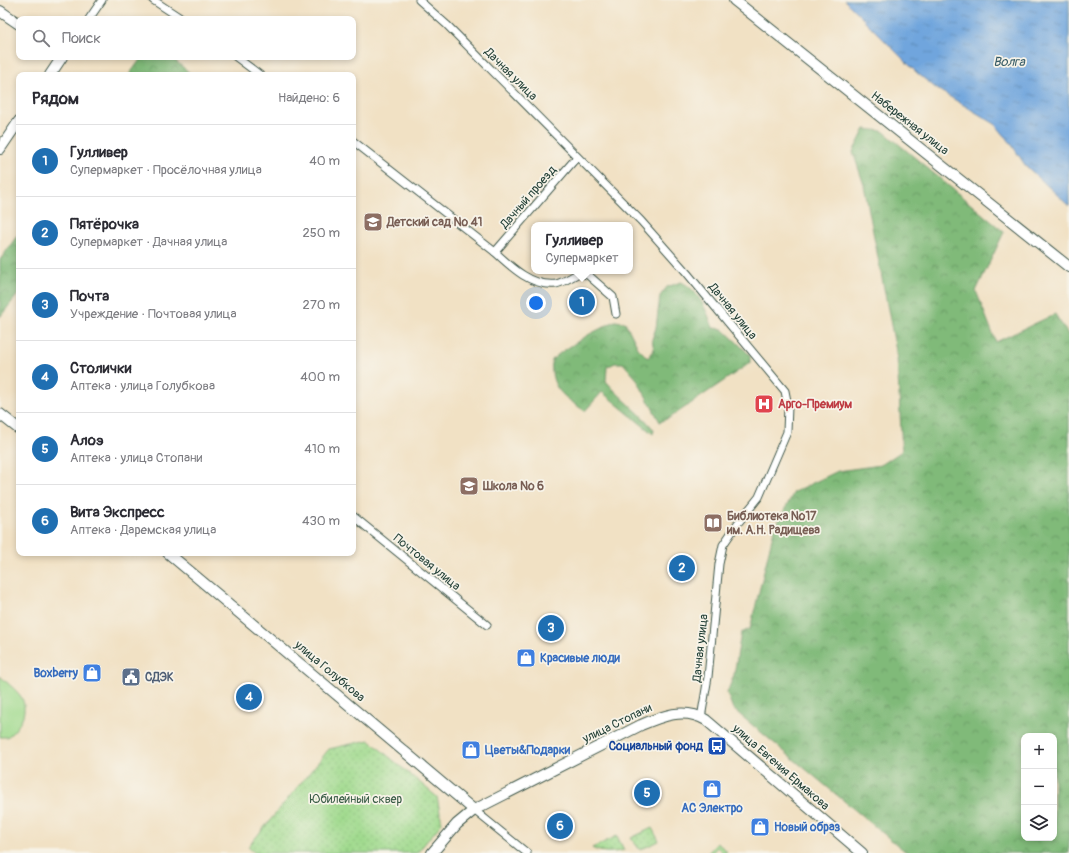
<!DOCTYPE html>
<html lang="ru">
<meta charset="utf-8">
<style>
:root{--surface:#fff;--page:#f2f2f3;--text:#2b2b33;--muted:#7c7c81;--line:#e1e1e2;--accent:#1f6fb2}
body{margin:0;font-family:Pangolin,sans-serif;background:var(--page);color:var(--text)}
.controls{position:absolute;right:12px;bottom:12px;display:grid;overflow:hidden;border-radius:8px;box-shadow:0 2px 6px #0003}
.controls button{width:36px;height:36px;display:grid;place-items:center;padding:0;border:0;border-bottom:1px solid var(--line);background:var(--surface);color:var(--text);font:20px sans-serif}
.you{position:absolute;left:536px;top:303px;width:14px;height:14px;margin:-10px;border:3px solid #fff;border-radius:50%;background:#1a73e8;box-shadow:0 0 0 6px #1a73e833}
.badge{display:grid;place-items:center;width:26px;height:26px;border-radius:50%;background:var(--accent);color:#fff;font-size:13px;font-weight:700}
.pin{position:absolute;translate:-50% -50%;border:2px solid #fff;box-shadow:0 1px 4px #0006}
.popup{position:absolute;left:531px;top:222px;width:102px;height:52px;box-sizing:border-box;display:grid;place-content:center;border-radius:8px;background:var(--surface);filter:drop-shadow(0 1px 3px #0005);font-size:13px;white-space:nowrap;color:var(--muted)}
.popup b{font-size:15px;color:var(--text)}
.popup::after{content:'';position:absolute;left:50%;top:100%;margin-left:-8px;border:8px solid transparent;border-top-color:var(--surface)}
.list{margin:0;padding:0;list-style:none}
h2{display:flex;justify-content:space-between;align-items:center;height:52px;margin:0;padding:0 16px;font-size:17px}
h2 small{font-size:13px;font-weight:400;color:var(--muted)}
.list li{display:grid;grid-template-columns:26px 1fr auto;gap:12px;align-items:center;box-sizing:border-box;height:72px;padding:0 16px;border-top:1px solid var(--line)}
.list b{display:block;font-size:15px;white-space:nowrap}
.list p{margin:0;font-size:13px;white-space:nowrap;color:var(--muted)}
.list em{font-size:13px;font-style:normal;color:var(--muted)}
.icon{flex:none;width:22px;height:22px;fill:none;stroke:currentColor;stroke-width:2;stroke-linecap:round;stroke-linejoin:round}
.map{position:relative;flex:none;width:1069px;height:853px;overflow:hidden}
.search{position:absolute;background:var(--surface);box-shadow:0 2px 6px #0003;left:16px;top:16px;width:340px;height:44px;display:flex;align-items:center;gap:10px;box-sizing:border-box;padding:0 14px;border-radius:8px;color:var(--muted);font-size:15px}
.panel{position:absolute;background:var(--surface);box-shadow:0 2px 6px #0003;left:16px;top:72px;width:340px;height:484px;border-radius:8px}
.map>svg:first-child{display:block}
</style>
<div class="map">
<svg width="1069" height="853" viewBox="0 0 1069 853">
<defs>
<pattern id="grass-tufts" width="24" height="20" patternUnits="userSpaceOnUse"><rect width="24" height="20" fill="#a0da8e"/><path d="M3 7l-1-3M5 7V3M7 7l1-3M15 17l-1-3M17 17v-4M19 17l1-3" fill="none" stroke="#89bc7b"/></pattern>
<pattern id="forest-crowns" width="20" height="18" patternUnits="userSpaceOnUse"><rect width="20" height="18" fill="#80ba79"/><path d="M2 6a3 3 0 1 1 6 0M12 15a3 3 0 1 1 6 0" fill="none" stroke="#689864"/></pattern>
<pattern id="park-dots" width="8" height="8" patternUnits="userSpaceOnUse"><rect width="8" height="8" fill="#a0da8e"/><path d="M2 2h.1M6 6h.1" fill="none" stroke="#89bc7b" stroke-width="1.8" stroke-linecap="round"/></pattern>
<pattern id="water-ripples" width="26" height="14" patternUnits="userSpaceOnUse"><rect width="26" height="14" fill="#6fa5dd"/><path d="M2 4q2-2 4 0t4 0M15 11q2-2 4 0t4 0" fill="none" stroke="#5b88b4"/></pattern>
</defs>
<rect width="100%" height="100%" fill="#f7f3e8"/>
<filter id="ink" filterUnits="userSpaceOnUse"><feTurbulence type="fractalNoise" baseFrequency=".025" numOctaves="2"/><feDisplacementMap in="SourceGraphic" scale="8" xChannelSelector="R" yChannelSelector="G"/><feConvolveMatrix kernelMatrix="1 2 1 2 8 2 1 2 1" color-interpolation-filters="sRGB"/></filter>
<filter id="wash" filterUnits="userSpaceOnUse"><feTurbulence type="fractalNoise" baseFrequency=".012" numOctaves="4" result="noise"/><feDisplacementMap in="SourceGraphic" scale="16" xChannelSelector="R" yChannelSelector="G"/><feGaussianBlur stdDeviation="0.9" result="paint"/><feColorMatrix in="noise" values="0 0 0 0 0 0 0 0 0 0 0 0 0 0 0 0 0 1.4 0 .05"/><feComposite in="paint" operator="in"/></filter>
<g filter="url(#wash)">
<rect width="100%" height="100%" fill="#f1e1c4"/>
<path fill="url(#grass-tufts)" stroke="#608c61" d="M717 843 726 850V853H721L722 852 717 847 712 853H708Z"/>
<g fill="url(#forest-crowns)" stroke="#507c56" fill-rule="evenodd">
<path d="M142 57H171L192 75H129Z"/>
<path d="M865 129 883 131 1004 232 976 291 996 342 1055 314 1069 336V853H907L733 709 727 693 734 675 741 633 750 629 774 530 794 492 838 471 881 465 902 451 897 356 864 185 853 152ZM1024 736H1054V838H1024Z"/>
<path d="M19 233V293L0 317V260Z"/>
<path d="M681 282C698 289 707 311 713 328L723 329 750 355V363L671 417 660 422 636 378 623 363H615L607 367 606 381C621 399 640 412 654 430L653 434 602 392 585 411C564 397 549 388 552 360L560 353 588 335 615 321 625 322 638 348 648 358 654 350 652 339 656 328 660 296 667 287Z"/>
</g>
<g fill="url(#park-dots)" stroke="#608c61">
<path d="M369 740 437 797 442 823 417 853H255L248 847 329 749Z"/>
<path d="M652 828 659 841 640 850 631 838Z"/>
<path d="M617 836 624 850C614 853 600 853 592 848Z"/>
</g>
<path fill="#a0da8e" stroke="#608c61" d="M0 676C6 682 13 687 19 694 31 708 20 728 7 737H0Z"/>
<path fill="url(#water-ripples)" stroke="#477188" d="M844 0H1069V206L1025 165 1010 142 995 124 937 89 917 73Z"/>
</g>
<g filter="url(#ink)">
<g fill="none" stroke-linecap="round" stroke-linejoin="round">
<g stroke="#3e564a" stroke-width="9">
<g id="street">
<path d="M153 0 182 19"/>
<path d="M419 0 447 25 641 221 687 273 785 391 788 406 787 432 759 497 738 523 723 545 719 564 708 677 701 718"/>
<path d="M89 19 102 0"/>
<path d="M236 57 260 75"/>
<path d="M353 141 495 252C511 267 532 287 556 284 564 282 571 277 579 273L588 275 613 297 616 314"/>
<path d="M495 252 577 157"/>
<path d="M353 516 487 625"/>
<path d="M474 810 527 853"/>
</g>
</g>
<g stroke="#3e564a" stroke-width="12">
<g id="secondary">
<path d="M734 0 1069 267"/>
<path d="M0 11 19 24"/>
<path d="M50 75 62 57"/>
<path d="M0 149 19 121"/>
<path d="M0 414 19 429"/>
<path d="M168 553 474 810"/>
<path d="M432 853 457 824 474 810 641 725C662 716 684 707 706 720L862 853"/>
</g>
</g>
<use href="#street" stroke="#fff" stroke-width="7"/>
<use href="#secondary" stroke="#fff" stroke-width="10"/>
</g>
</g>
<defs>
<g id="school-square" transform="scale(1)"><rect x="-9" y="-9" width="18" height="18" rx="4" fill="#8d6e63" stroke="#f7f3e8"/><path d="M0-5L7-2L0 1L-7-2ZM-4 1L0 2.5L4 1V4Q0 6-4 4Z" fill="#fff"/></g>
<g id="hospital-square" transform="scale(1)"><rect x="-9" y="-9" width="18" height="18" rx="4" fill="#e0444e" stroke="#f7f3e8"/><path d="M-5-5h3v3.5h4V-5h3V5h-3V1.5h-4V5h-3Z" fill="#fff"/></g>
<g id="library-square" transform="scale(1)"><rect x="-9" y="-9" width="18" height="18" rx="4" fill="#8d6e63" stroke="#f7f3e8"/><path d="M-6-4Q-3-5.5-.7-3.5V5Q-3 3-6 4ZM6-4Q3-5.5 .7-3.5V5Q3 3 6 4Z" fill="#fff"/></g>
<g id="shop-square" transform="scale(1)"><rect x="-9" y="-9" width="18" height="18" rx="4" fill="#3f7fe0" stroke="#f7f3e8"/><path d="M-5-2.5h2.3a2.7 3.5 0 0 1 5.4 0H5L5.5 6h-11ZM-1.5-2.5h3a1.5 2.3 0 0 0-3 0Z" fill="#fff"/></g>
<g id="civic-square" transform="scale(1)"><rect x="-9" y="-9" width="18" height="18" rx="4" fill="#5c6f8a" stroke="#f7f3e8"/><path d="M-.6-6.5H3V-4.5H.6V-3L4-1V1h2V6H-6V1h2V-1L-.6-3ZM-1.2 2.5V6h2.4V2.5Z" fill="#fff"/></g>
<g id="bus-square" transform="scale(1)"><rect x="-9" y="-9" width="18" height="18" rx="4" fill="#1a4fb4" stroke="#f7f3e8"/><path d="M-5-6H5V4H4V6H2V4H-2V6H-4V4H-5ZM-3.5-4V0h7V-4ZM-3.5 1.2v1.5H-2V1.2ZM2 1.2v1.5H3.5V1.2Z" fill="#fff"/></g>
</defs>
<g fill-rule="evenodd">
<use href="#school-square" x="373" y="222"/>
<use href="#hospital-square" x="764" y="404"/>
<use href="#school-square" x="469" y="486"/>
<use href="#library-square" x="713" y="523"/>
<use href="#shop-square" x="526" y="658"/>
<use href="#shop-square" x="92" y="673"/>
<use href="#civic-square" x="131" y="677"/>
<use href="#bus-square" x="717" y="746"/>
<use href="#shop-square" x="471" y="750"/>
<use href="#shop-square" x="712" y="789"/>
<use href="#shop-square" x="760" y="827"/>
</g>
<g text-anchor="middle" stroke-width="3.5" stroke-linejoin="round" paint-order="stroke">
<g font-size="12" fill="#1f3d34" stroke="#f7f3e8">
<text transform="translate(511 74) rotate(45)" y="4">Дачная улица</text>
<text transform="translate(910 123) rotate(38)" y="4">Набережная улица</text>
<text transform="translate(528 197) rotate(-49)" y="4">Дачный проезд</text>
<text transform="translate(733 311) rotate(51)" y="4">Дачная улица</text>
<text transform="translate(427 562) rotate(39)" y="4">Почтовая улица</text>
<text transform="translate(700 648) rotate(-84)" y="4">Дачная улица</text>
<text transform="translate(330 671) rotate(40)" y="4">улица Голубкова</text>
<text transform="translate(617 723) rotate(-26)" y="4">улица Стопани</text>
<text transform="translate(781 767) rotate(41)" y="4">улица Евгения Ермакова</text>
</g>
<g font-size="12" font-weight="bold" fill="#785e54" stroke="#f7f3e8" text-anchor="start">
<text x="387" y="226">Детский сад № 41</text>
<text x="483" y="490">Школа № 6</text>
<text x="727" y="520">Библиотека №17<tspan x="727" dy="14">им. А.Н. Радищева</tspan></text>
</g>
<g font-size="12" font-weight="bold" fill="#be3a42" stroke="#f7f3e8" text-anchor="start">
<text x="778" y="408">Арго-Премиум</text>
</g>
<g font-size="12" font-weight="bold" fill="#366cbe" stroke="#f7f3e8" text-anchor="start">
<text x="540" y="662">Красивые люди</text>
<text x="78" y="677" text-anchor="end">Boxberry</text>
<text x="485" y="754">Цветы&amp;Подарки</text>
<text x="712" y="812" text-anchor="middle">АС Электро</text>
<text x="774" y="831">Новый образ</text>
</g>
<g font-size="12" font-weight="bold" fill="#4e5e75" stroke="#f7f3e8" text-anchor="start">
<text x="145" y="681">СДЭК</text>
</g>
<g font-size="12" font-weight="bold" fill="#164399" stroke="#f7f3e8" text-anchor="end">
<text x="703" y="750">Социальный фонд</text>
</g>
<g font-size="12" fill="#395c46" stroke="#f7f3e8">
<text x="356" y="803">Юбилейный сквер</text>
</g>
<g font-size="13" font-style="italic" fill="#375c67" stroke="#f7f3e8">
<text x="1009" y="66">Волга</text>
</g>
</g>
</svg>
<div class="controls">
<button>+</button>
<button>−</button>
<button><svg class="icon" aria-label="layers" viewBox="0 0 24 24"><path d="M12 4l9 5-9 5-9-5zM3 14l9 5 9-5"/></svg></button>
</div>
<div class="you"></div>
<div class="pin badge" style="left:582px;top:302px">1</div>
<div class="popup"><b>Гулливер</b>Супермаркет</div>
<div class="pin badge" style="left:682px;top:568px">2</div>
<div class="pin badge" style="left:551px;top:628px">3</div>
<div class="pin badge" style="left:249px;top:697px">4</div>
<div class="pin badge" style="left:647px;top:793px">5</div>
<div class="pin badge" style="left:560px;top:826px">6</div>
<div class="search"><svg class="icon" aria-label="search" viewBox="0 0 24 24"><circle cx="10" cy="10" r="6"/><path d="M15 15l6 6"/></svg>Поиск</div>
<section class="panel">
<h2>Рядом<small>Найдено: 6</small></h2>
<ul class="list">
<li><span class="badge">1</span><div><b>Гулливер</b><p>Супермаркет · Просёлочная улица</p></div><em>40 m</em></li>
<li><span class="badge">2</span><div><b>Пятёрочка</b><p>Супермаркет · Дачная улица</p></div><em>250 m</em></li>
<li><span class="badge">3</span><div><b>Почта</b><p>Учреждение · Почтовая улица</p></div><em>270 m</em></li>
<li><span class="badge">4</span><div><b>Столички</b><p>Аптека · улица Голубкова</p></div><em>400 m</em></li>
<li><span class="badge">5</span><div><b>Алоэ</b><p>Аптека · улица Стопани</p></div><em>410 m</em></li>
<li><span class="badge">6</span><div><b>Вита Экспресс</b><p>Аптека · Даремская улица</p></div><em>430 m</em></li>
</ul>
</section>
</div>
